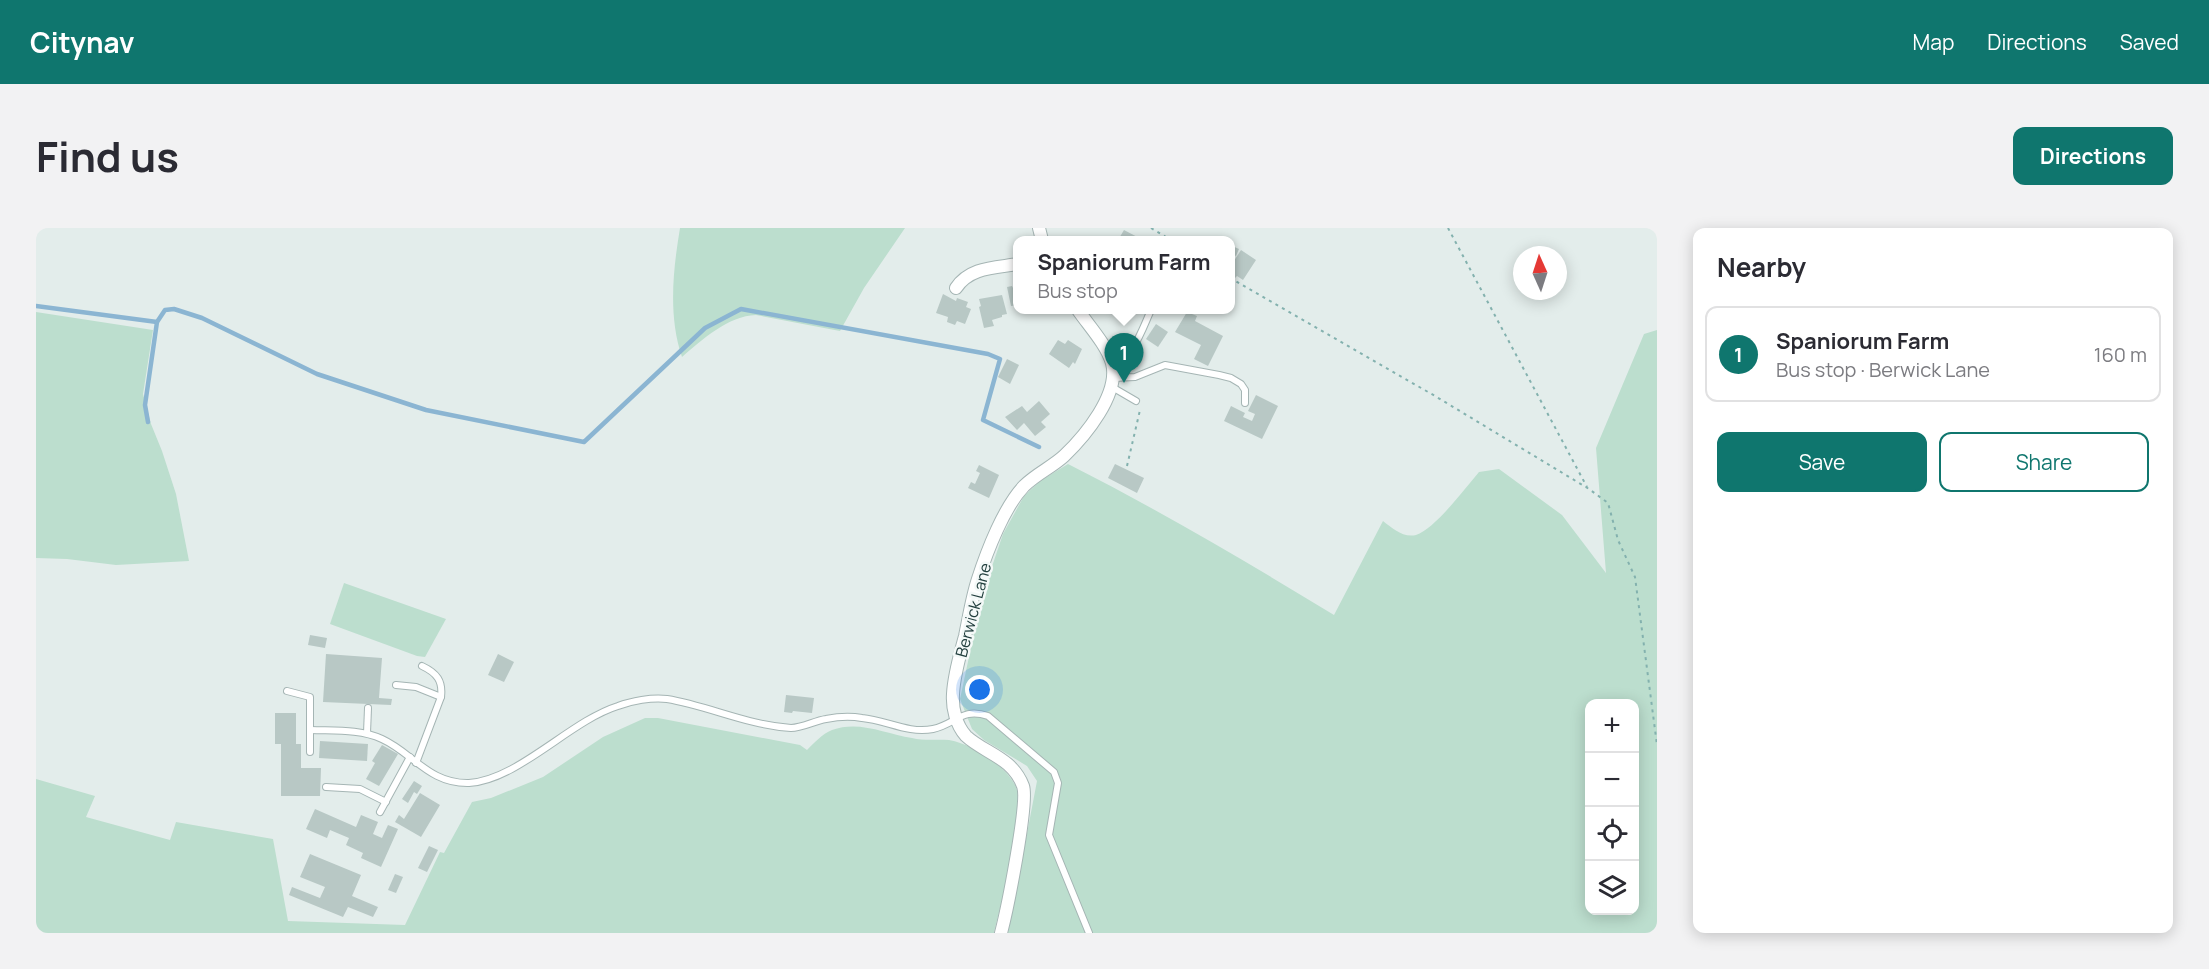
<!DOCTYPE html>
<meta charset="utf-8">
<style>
:root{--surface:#fff;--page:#f2f2f3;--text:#2b2b33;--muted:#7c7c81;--line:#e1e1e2;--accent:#0f766e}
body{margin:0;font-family:Manrope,sans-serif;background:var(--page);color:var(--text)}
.controls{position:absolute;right:18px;bottom:18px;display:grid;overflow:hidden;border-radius:12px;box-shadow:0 3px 15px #0003}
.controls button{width:54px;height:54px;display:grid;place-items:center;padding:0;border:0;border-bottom:2px solid var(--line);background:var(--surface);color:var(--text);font:30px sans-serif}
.compass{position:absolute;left:1477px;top:18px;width:54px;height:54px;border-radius:50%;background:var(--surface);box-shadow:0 3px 15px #0003;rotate:357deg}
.you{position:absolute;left:944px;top:462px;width:21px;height:21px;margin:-15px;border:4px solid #fff;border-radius:50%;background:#1a73e8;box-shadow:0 0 0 9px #1a73e833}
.badge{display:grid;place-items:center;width:39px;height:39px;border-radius:50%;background:var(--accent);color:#fff;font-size:20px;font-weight:700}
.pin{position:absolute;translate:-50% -50px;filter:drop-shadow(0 2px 3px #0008)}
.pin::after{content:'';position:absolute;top:32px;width:21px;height:18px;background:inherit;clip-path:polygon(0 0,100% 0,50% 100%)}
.popup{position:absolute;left:977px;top:8px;width:222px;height:78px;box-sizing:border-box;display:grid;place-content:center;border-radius:12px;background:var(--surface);filter:drop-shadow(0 2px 4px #0005);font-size:20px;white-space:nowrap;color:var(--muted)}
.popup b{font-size:22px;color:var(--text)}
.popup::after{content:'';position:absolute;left:50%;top:100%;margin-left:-12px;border:12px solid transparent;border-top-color:var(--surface)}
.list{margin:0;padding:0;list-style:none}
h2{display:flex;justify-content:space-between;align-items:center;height:78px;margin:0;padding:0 24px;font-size:26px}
h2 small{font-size:20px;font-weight:400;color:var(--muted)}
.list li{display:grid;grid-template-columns:39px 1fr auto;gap:18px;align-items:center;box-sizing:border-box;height:96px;margin:0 12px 12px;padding:0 12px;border:2px solid var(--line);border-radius:12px}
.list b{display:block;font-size:22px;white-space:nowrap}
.list p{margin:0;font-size:20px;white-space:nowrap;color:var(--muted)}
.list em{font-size:20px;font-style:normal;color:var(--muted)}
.actions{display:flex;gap:12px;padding:18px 24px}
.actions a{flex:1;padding:14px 0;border:2px solid var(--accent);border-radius:12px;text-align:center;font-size:21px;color:var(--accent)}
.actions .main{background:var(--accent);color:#fff}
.icon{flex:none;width:33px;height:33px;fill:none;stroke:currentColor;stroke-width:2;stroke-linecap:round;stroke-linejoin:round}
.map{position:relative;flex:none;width:1621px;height:705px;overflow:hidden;border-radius:12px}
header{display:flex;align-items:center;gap:36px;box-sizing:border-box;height:84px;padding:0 30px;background:var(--accent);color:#fff}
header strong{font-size:28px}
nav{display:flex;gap:33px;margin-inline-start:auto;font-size:21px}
.intro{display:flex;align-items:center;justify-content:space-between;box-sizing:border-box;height:144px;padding:0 36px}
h1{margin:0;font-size:42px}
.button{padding:15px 27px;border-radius:12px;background:var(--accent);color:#fff;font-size:21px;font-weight:700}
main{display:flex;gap:36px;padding:0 36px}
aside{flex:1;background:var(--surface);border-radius:12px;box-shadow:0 3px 15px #0003}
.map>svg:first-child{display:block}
</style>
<header>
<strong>Citynav</strong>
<nav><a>Map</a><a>Directions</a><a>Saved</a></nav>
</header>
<div class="intro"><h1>Find us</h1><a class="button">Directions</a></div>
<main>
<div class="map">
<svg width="1621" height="705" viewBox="0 0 1621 705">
<rect width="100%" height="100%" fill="#e3edeb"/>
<g fill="#bcdece" fill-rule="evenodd">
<path d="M644 0H869L828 60 804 103 720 87C692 88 667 111 646 129 632 88 637 42 644 0Z"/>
<path d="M0 84 117 102 107 166 115 196 126 223 140 266 153 333 80 337 31 331 0 330Z"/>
<path d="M1621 102V705H972L1001 553 991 538 948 512 936 501 924 471 946 368 967 306 988 268 1004 253 1032 236C1123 282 1211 334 1298 387L1347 293C1356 300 1367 310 1380 307 1399 301 1430 259 1443 244L1463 241 1526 287 1570 345 1560 220 1608 106ZM1554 476H1598V682H1554Z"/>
<path d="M308 355 410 391 389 429 381 428 294 396Z"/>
<path d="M609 490H622L764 517 771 522C778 515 786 506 796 502 823 492 850 506 876 510 888 513 901 511 913 512 936 516 968 536 979 557 992 583 965 674 958 705H0V551L59 568 50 589 134 612 140 594 237 611 252 693 369 697 404 624 408 625 436 574 455 570 507 549 567 509Z"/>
</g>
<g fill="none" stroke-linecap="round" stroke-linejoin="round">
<g stroke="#8bb5d2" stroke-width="4.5">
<path d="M0 78 121 94"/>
<path d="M112 194 109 177 121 94 129 82 138 81 166 90 281 146 390 182 548 214 669 100 705 81 952 126 964 131 947 192 1003 219"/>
</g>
</g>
<g fill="#b8c8c5">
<path d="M1088 2 1107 12H1082Z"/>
<path d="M1194 17 1203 21 1200 28 1194 25Z"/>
<path d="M1205 22 1220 32 1207 52 1201 48 1199 50 1194 47V39Z"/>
<path d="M976 58 977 60 982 59V77L975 78 971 59Z"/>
<path d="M907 66 920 73 921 70 932 74 930 79 935 81 929 96 921 93 919 97 911 94 912 89 900 85Z"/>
<path d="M966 67 971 86 966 87V89L956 92 958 98 948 100 943 79 945 78 943 71Z"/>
<path d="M1151 84 1161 88 1159 93 1187 108 1172 138 1158 131 1165 117 1139 104Z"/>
<path d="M1120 96 1132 104 1122 119 1110 111Z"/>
<path d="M1022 112 1029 116 1032 112 1046 121 1039 136 1037 134 1033 140 1013 126Z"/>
<path d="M971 131 983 137 974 156 962 149Z"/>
<path d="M1220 167 1242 178 1226 211 1188 193 1195 178 1209 185 1207 189 1216 193 1219 186 1212 183Z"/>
<path d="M1003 173 1014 186 1005 194 1010 199 999 208 988 195 981 202 969 189 986 178 991 184Z"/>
<path d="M1079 236 1108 250 1101 265 1072 250Z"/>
<path d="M943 237 963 247 953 270 932 260 935 254 939 256 944 245 940 243Z"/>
<path d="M274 407 291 410 289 420 272 417Z"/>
<path d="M290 426 346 430 343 470 356 471 355 477 287 474Z"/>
<path d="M462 426 478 434 468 454 452 447Z"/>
<path d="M750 467 778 470 776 485 757 483 756 485 748 484Z"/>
<path d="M239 485H260V516H265V540H285L284 568H245V516H239Z"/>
<path d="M284 513 332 516 331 533 283 530Z"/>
<path d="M346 517 362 526 343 558 330 551 339 535 336 533Z"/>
<path d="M378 553 386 558 381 566 378 564 372 575 366 571Z"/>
<path d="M384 565 404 577 385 609 359 594 363 587 368 591Z"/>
<path d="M279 581 320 599 325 587 342 594 337 606 346 610 352 597 362 601 345 639 325 630 327 625 310 617 313 610 294 602 291 610 270 601Z"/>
<path d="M393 618 402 622 391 644 382 640Z"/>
<path d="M274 626 325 647 316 668 342 679 337 689 312 679 307 689 253 667 256 659 284 670 289 659 264 649Z"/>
<path d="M359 646 367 649 360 665 352 662Z"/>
</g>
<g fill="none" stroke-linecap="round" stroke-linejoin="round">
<g stroke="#a5b5b4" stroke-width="8">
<g id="service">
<path d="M1076 136C1097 132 1107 99 1115 82"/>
<path d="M1077 150 1099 149 1129 137 1183 147 1195 150 1205 156 1209 162V175"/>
<path d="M1076 159 1100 173"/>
<path d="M360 457 380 459 405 469"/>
<path d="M251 463 274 469V524"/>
<path d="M275 502C298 503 324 501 346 511 377 525 393 556 433 555 482 552 534 493 582 478 595 473 616 469 631 471 673 478 711 497 755 500 766 500 778 493 790 491 800 489 815 488 826 490 850 492 872 506 897 501 920 496 926 479 952 488L1018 544 1022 555 1013 607 1053 705"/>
<path d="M331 505 332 480"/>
<path d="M380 535 405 469C407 453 401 445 386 438"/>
<path d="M290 559 324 561 350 574"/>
<path d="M344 584 374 529"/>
</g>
</g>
<g stroke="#a5b5b4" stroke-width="14">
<g id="minor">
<path d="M1003 0 1006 12"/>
<path d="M920 60C934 39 959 40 982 36"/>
<path d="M965 705C971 682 993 574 987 558 976 529 948 525 930 508 920 497 916 480 917 466 918 446 924 427 929 408 933 389 936 369 942 351 951 323 968 279 988 258 1000 246 1016 239 1028 228 1049 208 1084 166 1076 135 1070 116 1053 98 1042 82"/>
</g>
</g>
<g stroke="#83b1ae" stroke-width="2" stroke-dasharray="3 4.5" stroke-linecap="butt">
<path d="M1115 0 1135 12"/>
<path d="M1412 0 1551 259"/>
<path d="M1194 50 1399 168 1553 261 1572 275 1582 312 1599 349 1621 517"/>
<path d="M1091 238 1104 182"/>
</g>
<use href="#service" stroke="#fff" stroke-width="6"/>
<use href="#minor" stroke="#fff" stroke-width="12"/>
</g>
<g text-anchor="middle" stroke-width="5" stroke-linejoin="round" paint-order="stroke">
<g font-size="16" fill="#223f3e" stroke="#f4f9f8">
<text transform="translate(937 382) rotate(-75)" y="6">Berwick Lane</text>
</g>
</g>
</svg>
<div class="controls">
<button>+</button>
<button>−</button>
<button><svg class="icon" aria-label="locate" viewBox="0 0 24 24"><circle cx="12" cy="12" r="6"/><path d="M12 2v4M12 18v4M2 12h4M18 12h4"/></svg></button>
<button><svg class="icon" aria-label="layers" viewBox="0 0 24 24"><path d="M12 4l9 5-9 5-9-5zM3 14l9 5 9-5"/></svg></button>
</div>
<svg class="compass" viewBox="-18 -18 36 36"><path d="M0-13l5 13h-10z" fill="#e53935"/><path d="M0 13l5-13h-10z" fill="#7c7c81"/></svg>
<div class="you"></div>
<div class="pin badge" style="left:1088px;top:155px">1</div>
<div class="popup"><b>Spaniorum Farm</b>Bus stop</div>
</div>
<aside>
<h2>Nearby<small></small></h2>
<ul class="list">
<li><span class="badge">1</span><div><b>Spaniorum Farm</b><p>Bus stop · Berwick Lane</p></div><em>160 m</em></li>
</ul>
<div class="actions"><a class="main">Save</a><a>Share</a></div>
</aside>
</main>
